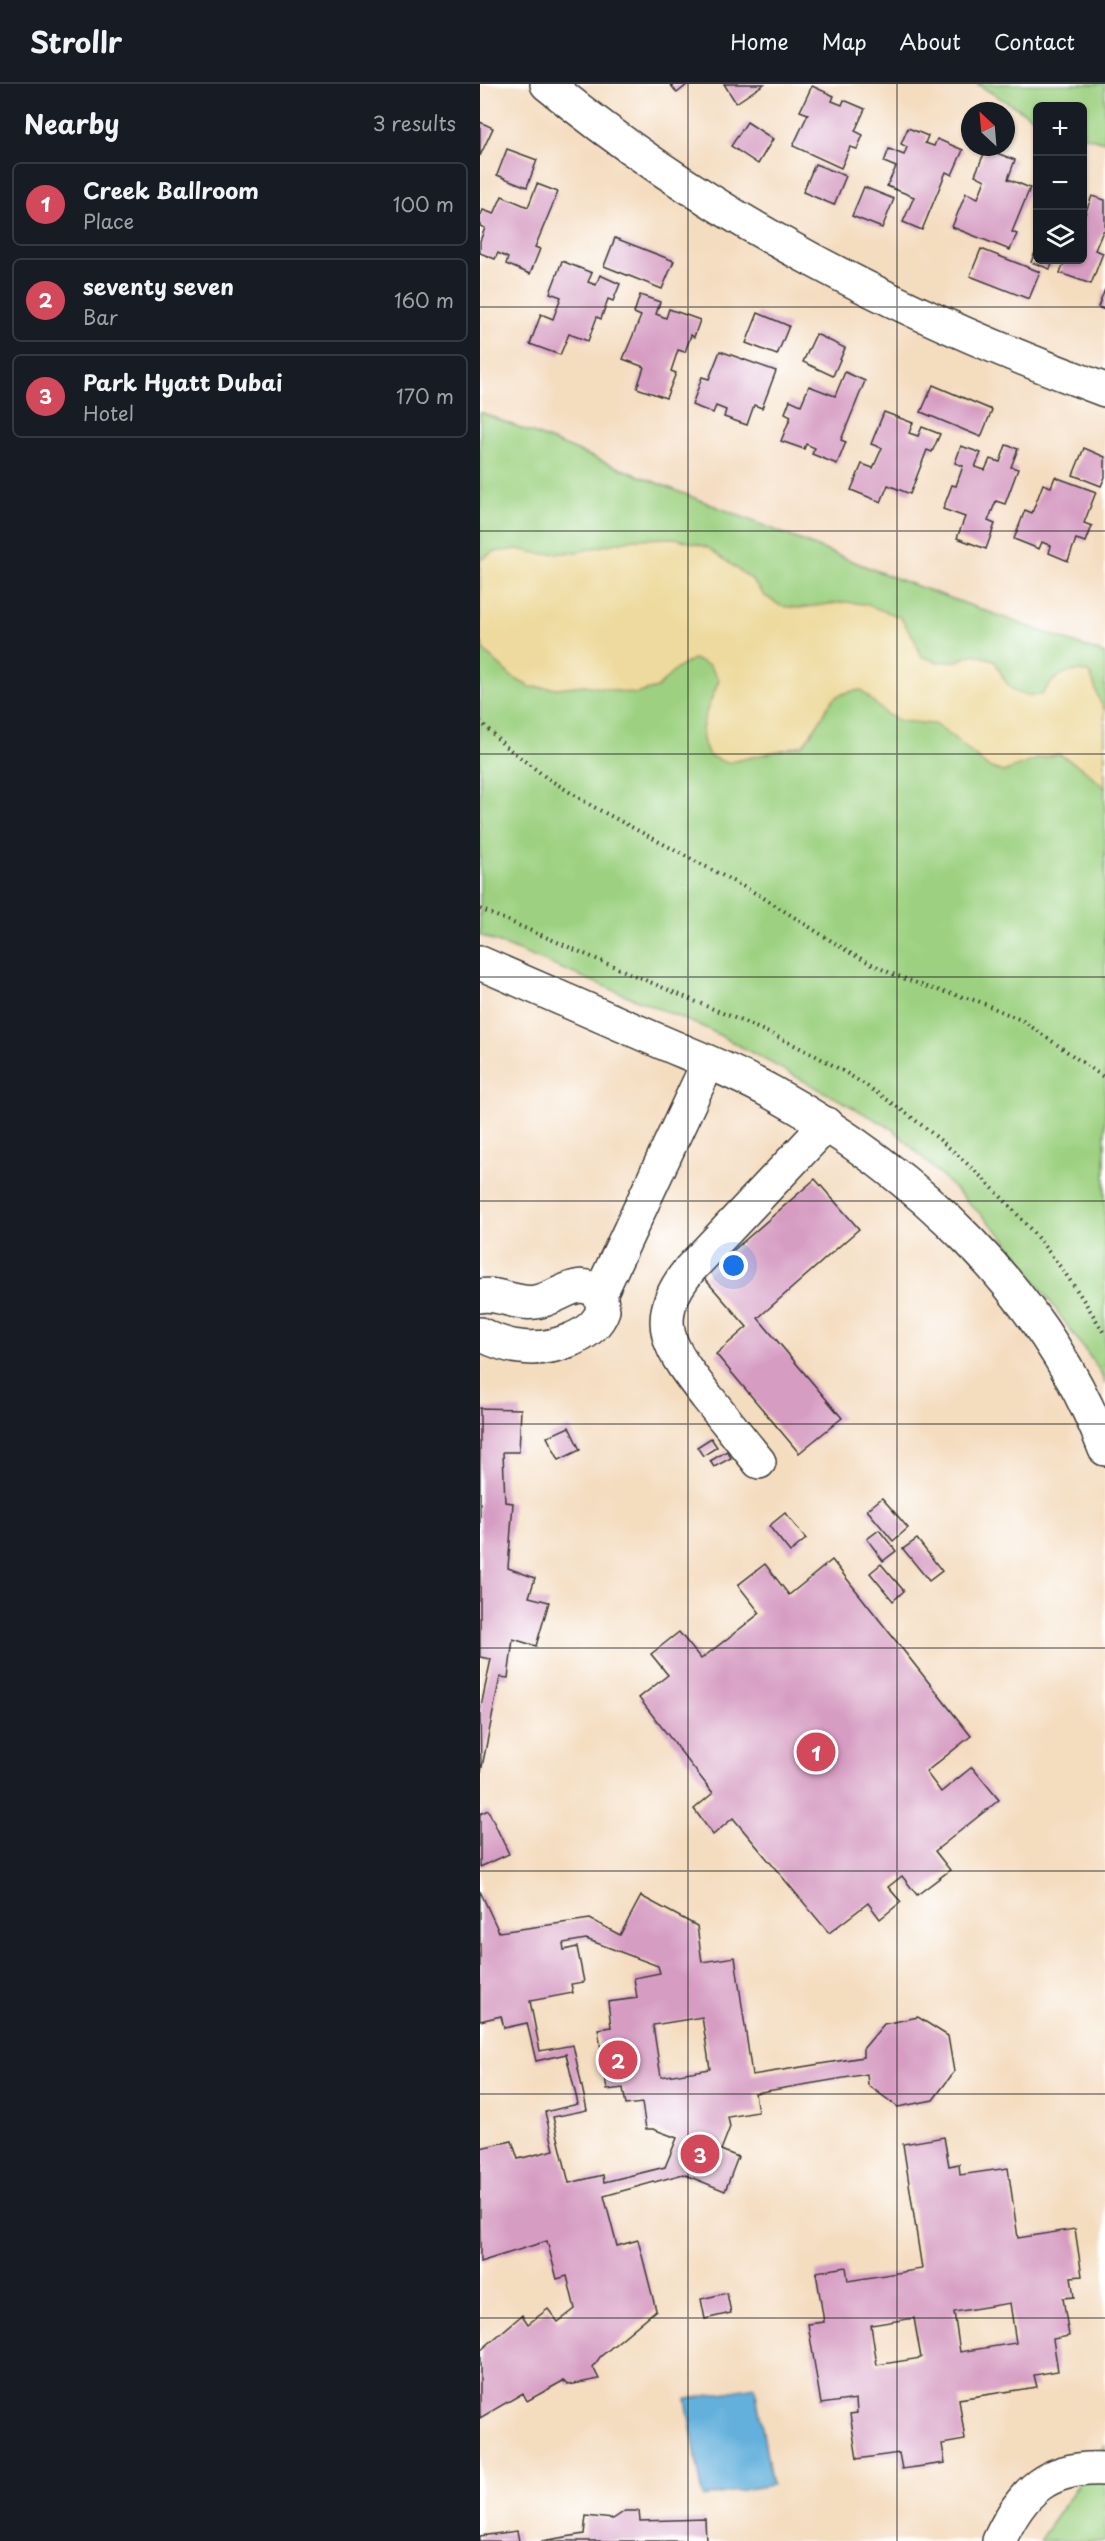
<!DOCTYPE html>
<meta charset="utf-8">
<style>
:root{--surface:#171b24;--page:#20242c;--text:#f1f3f6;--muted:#9ea1a6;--line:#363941;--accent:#d1495b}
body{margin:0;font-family:"Playpen Sans",sans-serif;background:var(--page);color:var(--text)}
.controls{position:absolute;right:18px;top:18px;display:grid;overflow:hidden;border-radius:9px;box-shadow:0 2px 4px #0004}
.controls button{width:54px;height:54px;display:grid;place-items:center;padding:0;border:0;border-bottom:2px solid var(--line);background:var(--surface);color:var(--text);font:30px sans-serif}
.compass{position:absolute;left:481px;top:18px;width:54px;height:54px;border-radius:50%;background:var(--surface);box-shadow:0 2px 4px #0004;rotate:334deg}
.you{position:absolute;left:254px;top:1182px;width:21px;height:21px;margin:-15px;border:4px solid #fff;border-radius:50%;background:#1a73e8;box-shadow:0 0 0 9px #1a73e833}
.badge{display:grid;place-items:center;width:39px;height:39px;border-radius:50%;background:var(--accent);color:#fff;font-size:20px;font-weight:700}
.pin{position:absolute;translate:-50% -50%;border:3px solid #fff;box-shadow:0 2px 6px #0006}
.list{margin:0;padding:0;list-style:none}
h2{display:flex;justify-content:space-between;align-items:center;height:78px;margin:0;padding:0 24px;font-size:26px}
h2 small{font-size:20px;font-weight:400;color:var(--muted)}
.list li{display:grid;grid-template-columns:39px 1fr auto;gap:18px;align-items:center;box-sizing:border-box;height:84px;margin:0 12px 12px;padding:0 12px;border:2px solid var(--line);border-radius:9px}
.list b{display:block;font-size:22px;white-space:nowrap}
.list p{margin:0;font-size:20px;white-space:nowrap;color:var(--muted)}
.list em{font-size:20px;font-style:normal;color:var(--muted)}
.icon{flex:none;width:33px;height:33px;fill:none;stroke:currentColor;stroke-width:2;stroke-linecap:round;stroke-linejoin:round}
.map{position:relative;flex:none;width:625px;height:2457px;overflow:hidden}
header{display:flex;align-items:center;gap:36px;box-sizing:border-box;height:84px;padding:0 30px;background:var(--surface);border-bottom:2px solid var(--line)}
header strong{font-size:28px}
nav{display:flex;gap:33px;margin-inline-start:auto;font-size:21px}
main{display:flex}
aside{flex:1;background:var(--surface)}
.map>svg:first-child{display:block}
</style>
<header>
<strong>Strollr</strong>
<nav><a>Home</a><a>Map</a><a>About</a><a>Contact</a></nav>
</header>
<main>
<aside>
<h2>Nearby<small>3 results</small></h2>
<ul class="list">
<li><span class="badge">1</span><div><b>Creek Ballroom</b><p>Place</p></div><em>100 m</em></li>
<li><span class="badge">2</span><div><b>seventy seven</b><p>Bar</p></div><em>160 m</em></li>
<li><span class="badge">3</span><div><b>Park Hyatt Dubai</b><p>Hotel</p></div><em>170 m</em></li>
</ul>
</aside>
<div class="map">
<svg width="625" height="2457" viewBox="0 0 625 2457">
<rect width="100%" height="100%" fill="#fff"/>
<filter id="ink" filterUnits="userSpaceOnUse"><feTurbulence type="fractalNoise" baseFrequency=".0167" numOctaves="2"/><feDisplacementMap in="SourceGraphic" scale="12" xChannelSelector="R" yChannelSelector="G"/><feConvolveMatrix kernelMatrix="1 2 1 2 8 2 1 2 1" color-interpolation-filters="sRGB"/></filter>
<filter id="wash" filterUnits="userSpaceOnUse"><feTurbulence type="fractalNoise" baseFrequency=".008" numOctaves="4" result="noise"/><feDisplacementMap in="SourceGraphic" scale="24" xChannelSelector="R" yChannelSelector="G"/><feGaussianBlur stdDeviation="1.35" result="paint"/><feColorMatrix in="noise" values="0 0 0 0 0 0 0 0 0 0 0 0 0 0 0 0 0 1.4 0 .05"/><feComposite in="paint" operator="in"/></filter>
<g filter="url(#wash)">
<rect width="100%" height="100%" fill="#f4dcbf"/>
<g fill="#9dd181" stroke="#5c764e" stroke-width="1.5">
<path d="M497 0H625V58L603 52 602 22H558L557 36Z"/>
<path d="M0 328 412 493 625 570V1300L620 1287 523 1152 413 1045 228 945 0 851Z"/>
<path d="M625 2362V2457H559Z"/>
</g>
<path fill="#eeda9e" stroke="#857b5d" stroke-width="1.5" d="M195 454 227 463 271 495 285 512 301 522 319 524 365 518 385 520 420 533 434 554 441 572 457 578 477 577 494 570 514 576C528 602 530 614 561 611 576 591 584 585 609 588 616 600 616 615 625 626V704L604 685 579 670 560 674 523 688 508 683 473 653 454 640 420 637 406 630 381 606C351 610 353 614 339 638 334 646 328 654 323 661L247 679 229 672C213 641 229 626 239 596L229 581 213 575 195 586 177 604 155 610 104 601 78 604 50 603 32 593 5 568 0 555V476L13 468 38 465 61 470 96 468 154 455Z"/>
<path fill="#63b0dc" stroke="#40667c" stroke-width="1.5" d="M275 2303 292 2401 223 2413 206 2315Z"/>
<g id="blocks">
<g fill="#d69cc2" fill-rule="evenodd">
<path d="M190 0H208L197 9Z"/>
<path d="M244 0H284L256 19Z"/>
<path d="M332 2 354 12 352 17 362 21 364 16 385 25 375 47 383 51 377 65 370 63 361 84 313 62 328 30 320 27Z"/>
<path d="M0 38 13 44 0 72Z"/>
<path d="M267 38 293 55 278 80 251 62Z"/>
<path d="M428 44 448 52 445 59 454 62 457 55 483 66 472 91 466 88 442 146 423 138 434 113 407 102 416 83 404 78 409 65 424 71 427 63 421 60Z"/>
<path d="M27 65 57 76 47 103 17 91Z"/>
<path d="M506 65 535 76 528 95 550 104 532 148 537 150 530 166 472 143 486 109 498 114 505 96 495 91Z"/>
<path d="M335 80 366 92 354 121 323 108Z"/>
<path d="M57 100 78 108 55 163 60 165 50 190 26 180 28 174 18 169 15 175 0 169V157L5 144 0 142V133L3 126 14 130 22 112 48 123Z"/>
<path d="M384 103 414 115 402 144 372 132Z"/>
<path d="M612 112 625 116V147H623L615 166 623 169 611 200 580 189 585 176H602V129L605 130Z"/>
<path d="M135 154 194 177 182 205 124 182Z"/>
<path d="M558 161V176H573L570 185 551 178Z"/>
<path d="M501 165 560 188 549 215 490 192Z"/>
<path d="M82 177 112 189 108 198 116 201 120 191 140 200 133 217 128 215 121 235 117 233 108 257 89 250 80 271 50 260 61 230 73 235 81 213 70 209Z"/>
<path d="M625 205V226L618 223Z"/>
<path d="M160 211 180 218 176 230 186 234 189 225 220 236 214 253 211 251 205 268 198 266 191 287 196 289 186 314 157 304 164 283 143 275 161 232 154 229Z"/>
<path d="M278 229 309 242 297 271 266 259Z"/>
<path d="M336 250 365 264 353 292 323 278Z"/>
<path d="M240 267 296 287 282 324 274 321 267 341 244 333 246 326 236 322 233 329 212 321 222 293 229 295Z"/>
<path d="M365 288 385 297 361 356 366 358 357 380 332 370 335 364 326 360 324 365 301 357 311 332 305 329 310 316 321 321 329 302 355 312Z"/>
<path d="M453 301 512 326 501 353 441 328Z"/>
<path d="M404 328 433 339 429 349 438 352 442 343 460 350 452 368 447 366 430 410 408 401 401 418 371 406 382 380 393 384 402 364 391 360Z"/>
<path d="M526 361 538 365 531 383 538 385 525 420 516 417 508 437 515 440 506 465 477 454 485 433 463 425 472 401 476 402 483 382 475 379 481 362 501 369 495 383 505 386 510 375 520 378Z"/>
<path d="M604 364 625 373V393L621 402 593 391Z"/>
<path d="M575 393 616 408 604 439 612 442 606 458 596 455 588 477 569 469 571 462 562 458 559 465 534 455 545 426 552 429 563 400 571 403Z"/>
<path d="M335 1095 379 1145 278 1234 362 1334 319 1369 236 1270 267 1243 223 1193Z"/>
<path d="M0 1324 41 1325 39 1368H23L25 1418 33 1419 28 1484 55 1494 49 1513 69 1518 56 1562 33 1555 28 1594 20 1593 1 1688 0 1627 11 1575 0 1573Z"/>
<path d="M89 1343 100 1366 79 1376 67 1353Z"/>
<path d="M231 1354 237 1363 223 1372 217 1363Z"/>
<path d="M247 1367 251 1374 234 1383 230 1377Z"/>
<path d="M402 1414 428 1444 413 1457 387 1426Z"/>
<path d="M305 1429 326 1455 310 1468 289 1442Z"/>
<path d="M399 1446 416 1467 403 1477 387 1455Z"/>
<path d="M437 1455 462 1487 449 1497 423 1465Z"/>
<path d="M352 1476 491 1652 446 1688 461 1708 492 1683 519 1716 455 1767 470 1786 437 1811 422 1792 408 1803 421 1818 400 1835 388 1819 349 1849 253 1734 233 1751 214 1725 233 1709 159 1614 188 1591 171 1570 199 1548 221 1575 280 1529 258 1501 285 1480 309 1511Z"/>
<path d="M401 1480 424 1507 413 1517 390 1489Z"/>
<path d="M8 1726 29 1770 0 1783V1730Z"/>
<path d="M0 1807 19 1848 110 1835 140 1851 161 1812 217 1842 222 1878 255 1873 272 1991 383 1973V1965L404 1940 438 1933 468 1952 474 1988 453 2016 418 2023 388 2001 387 1990 275 2009 278 2028 248 2033 250 2043 241 2066 258 2073 245 2107 203 2090 124 2112 137 2162 158 2156 176 2226 120 2273 113 2283 119 2295 89 2301 83 2297 47 2317 43 2309 0 2334V2267L42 2231 48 2240 68 2225 78 2238 95 2225 87 2192 77 2195 67 2157 0 2178V2064L32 2057 38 2075 74 2066 65 2028 98 2020 86 1970 56 1977 47 1939 24 1944 21 1932 0 1937ZM106 1855 178 1882 180 1889 154 1894 157 1914 128 1918 131 1943 118 1945 127 2006 143 2004 146 2021 162 2019 166 2045H173L197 2054 185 2083 124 2098 123 2091 89 2099 73 2033 107 2026 93 1961 60 1967 50 1917 93 1909 91 1900 104 1898 97 1863 84 1866 83 1859ZM222 1933 230 1985 181 1993 173 1941Z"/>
<path d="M464 2053 469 2082 479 2080 480 2091 528 2084 538 2154 595 2145 602 2192 591 2193 594 2213 583 2214 589 2252 573 2255 578 2287 554 2291 557 2303 479 2315 485 2356 462 2360 465 2379 422 2385 419 2369 377 2375 370 2330 377 2329 376 2315 341 2320 328 2240 344 2238 336 2188 366 2183 368 2197 442 2185 423 2060ZM530 2219 536 2259 480 2268 474 2228ZM434 2234 441 2274 397 2281 391 2241Z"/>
<path d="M247 2209 251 2229 225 2235 221 2215Z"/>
<path d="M145 2427H159L160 2437 225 2435 226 2457H61L104 2450 106 2432 133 2435Z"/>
<path d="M37 2447 39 2457H0V2452Z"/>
</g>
</g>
</g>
<g filter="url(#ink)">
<use href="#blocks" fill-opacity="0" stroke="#3c3934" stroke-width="1.5"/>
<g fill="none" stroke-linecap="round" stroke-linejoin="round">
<g stroke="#3c3934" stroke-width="36">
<g id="minor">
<path d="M67 0C233 136 424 232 625 306"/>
<path d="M0 879C60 905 119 931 179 957 216 973 255 988 291 1008 436 1088 565 1208 625 1365"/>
<path d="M120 1210 228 979"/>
<path d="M0 1212C17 1208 36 1221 55 1218 81 1215 96 1190 120 1210L123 1226C113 1255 68 1267 40 1263 26 1262 12 1256 0 1250"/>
<path d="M279 1378C261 1356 244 1334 227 1313 191 1267 167 1237 210 1185L347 1040"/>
<path d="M519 2457C542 2407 567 2382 625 2385"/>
</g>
</g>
<g stroke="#3c3934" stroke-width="4" stroke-dasharray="1.5 4.5" stroke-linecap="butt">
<path d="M0 637 25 662 67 694 112 722 279 811 372 870 410 889 450 904 498 917 543 937 625 994"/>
<path d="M0 825C71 855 141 886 212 916 266 939 321 961 371 992 475 1056 564 1145 625 1251"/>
</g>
<use href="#minor" stroke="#fff" stroke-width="33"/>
</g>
</g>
<path fill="none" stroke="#1c1c1c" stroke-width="1.5" stroke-opacity="0.55" d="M208 0V2457M417 0V2457M0 223H625M0 447H625M0 670H625M0 893H625M0 1117H625M0 1340H625M0 1564H625M0 1787H625M0 2010H625M0 2234H625"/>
</svg>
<div class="controls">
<button>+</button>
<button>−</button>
<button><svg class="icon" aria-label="layers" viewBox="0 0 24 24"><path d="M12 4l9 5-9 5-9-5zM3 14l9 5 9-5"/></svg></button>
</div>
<svg class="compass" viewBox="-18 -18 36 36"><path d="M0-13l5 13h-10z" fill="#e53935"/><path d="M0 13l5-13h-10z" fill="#9ea1a6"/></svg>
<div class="you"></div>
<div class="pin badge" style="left:336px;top:1668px">1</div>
<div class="pin badge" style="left:138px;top:1976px">2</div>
<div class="pin badge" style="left:220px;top:2070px">3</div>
</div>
</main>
